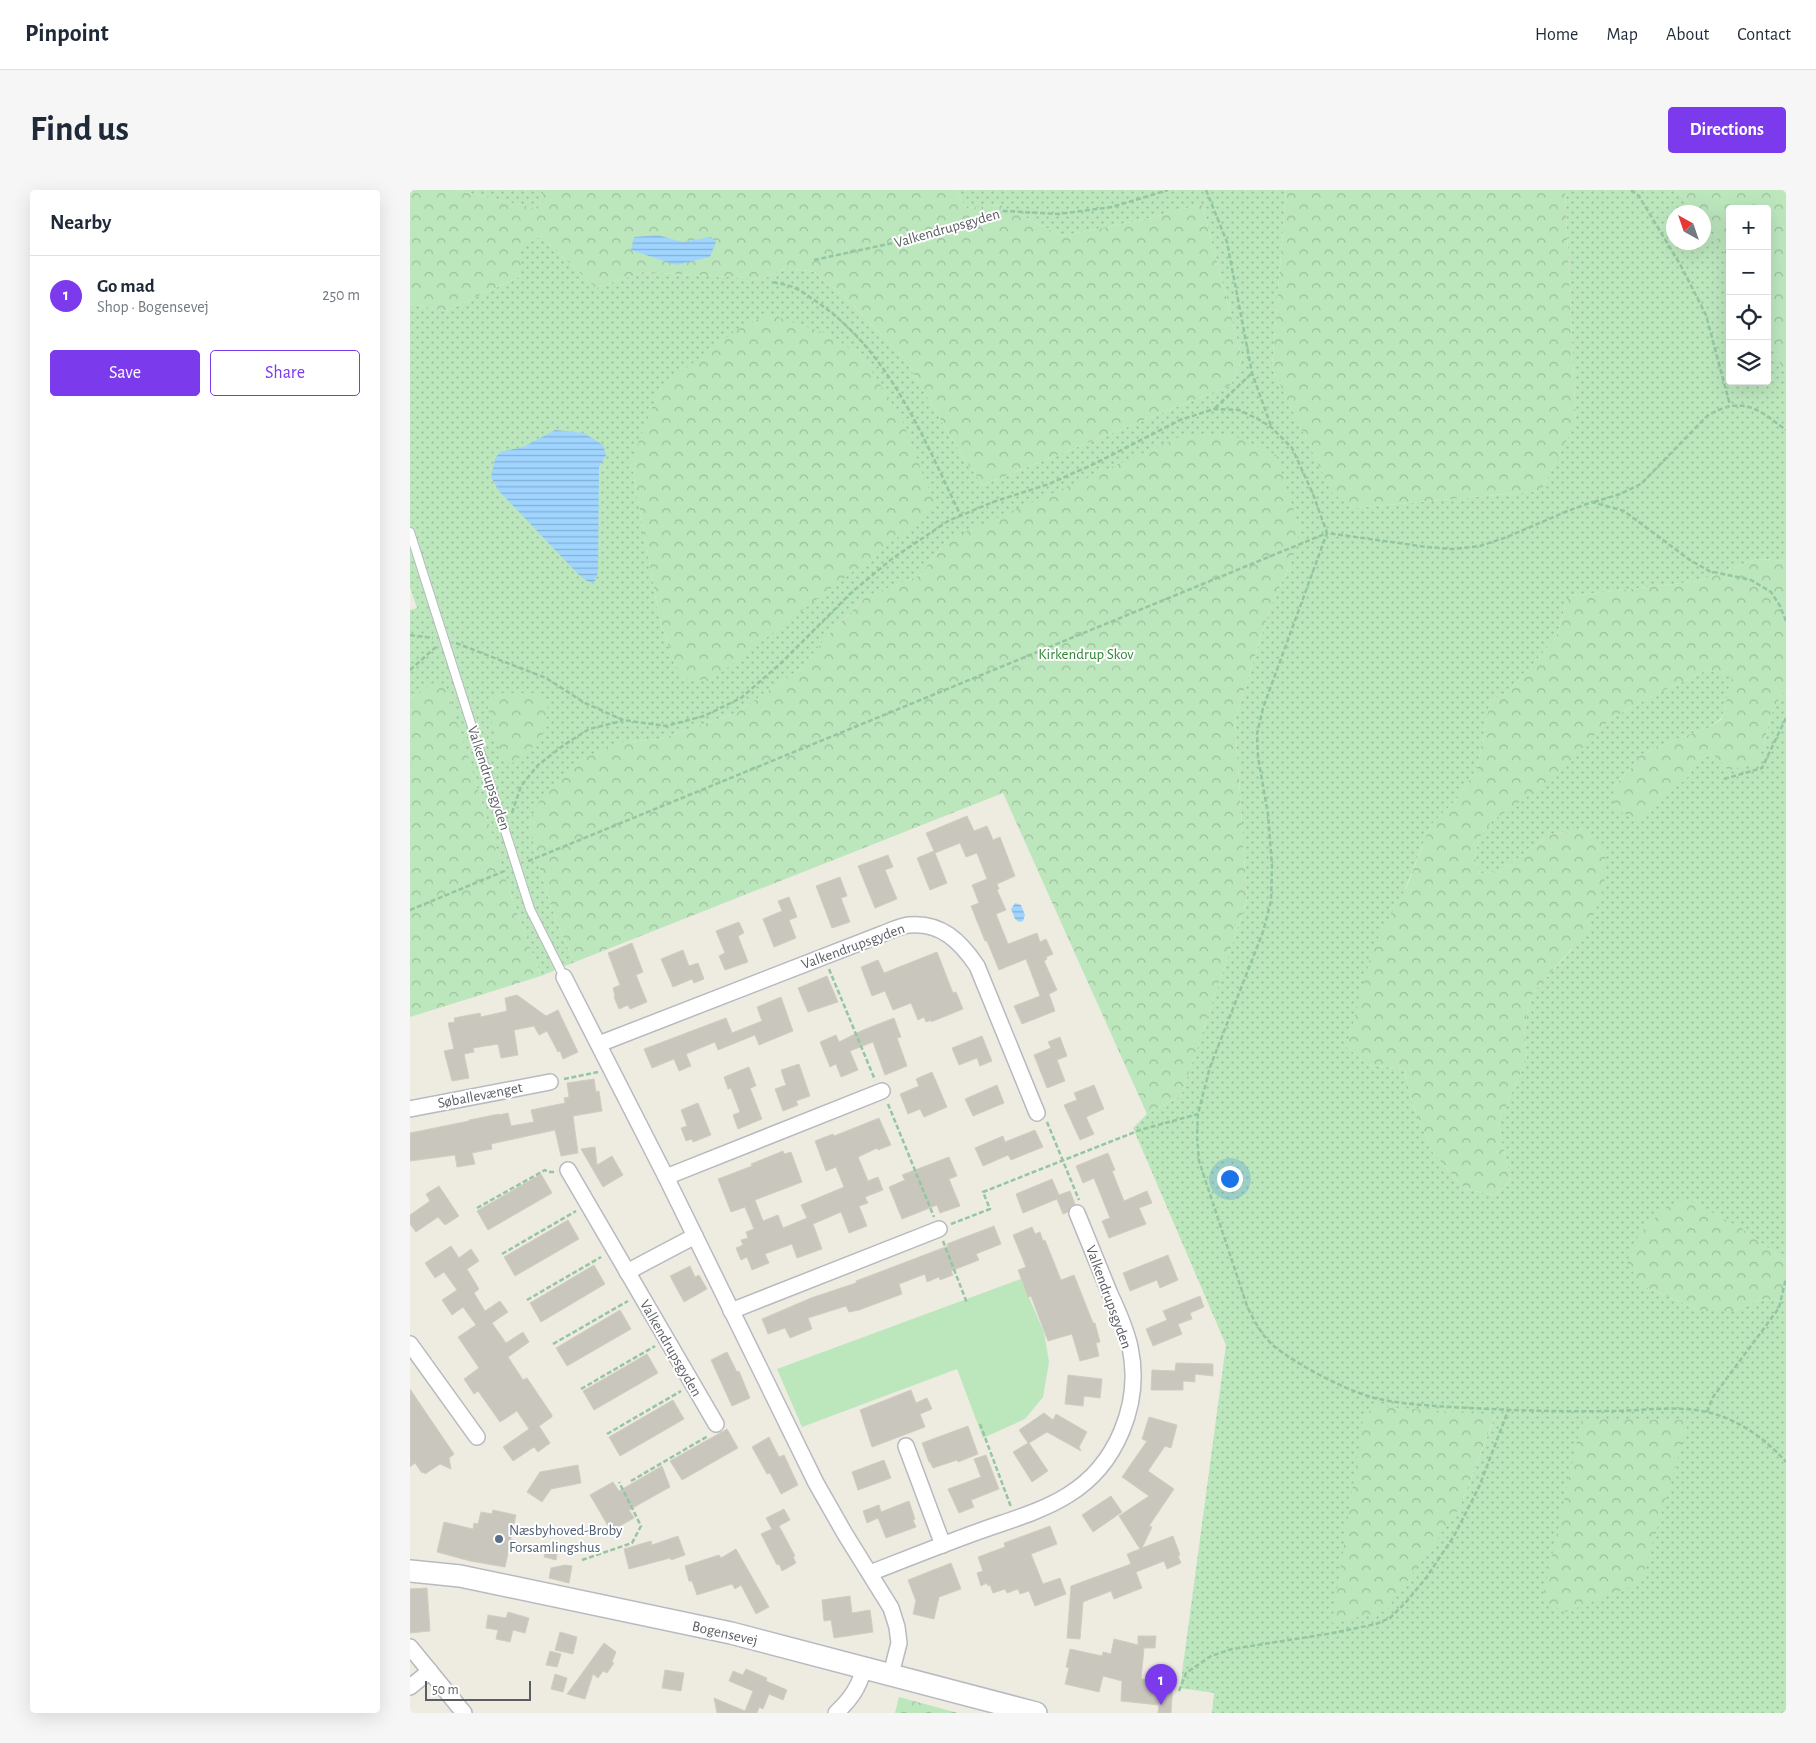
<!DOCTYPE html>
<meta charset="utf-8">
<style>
:root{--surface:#fff;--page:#f6f6f7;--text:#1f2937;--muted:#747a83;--line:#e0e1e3;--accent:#7c3aed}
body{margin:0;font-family:"Alegreya Sans",sans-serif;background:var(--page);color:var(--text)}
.controls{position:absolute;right:15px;top:15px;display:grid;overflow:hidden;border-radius:5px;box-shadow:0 5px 20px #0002}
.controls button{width:45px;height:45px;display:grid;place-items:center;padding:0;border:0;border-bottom:1px solid var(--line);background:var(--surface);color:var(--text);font:25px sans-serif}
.compass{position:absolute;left:1256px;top:15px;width:45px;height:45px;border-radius:50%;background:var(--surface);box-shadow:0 5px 20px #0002;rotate:320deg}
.scale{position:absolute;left:15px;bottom:12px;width:106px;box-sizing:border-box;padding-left:5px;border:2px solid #5a5e63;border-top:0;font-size:14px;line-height:18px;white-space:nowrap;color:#5a5e63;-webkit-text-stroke:4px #fff;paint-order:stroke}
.you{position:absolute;left:819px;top:988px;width:18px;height:18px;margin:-12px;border:4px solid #fff;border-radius:50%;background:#1a73e8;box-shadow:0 0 0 8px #1a73e833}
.badge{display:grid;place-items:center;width:32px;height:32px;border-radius:50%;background:var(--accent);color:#fff;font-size:16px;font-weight:700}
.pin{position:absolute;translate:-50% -41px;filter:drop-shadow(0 1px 2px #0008)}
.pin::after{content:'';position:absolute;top:26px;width:18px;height:15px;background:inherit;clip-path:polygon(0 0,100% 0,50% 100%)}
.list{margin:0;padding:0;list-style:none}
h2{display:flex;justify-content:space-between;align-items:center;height:65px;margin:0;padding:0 20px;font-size:21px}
h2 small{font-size:16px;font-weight:400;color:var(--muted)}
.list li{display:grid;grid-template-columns:32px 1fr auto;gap:15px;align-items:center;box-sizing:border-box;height:80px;padding:0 20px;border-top:1px solid var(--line)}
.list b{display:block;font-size:19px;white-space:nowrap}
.list p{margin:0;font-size:16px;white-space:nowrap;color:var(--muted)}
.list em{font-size:16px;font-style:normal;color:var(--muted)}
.actions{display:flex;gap:10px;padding:15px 20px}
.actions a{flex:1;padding:11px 0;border:1px solid var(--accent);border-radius:5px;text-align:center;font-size:18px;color:var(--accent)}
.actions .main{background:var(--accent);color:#fff}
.icon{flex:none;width:28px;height:28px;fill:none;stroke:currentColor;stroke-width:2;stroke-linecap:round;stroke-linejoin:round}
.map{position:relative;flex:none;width:1376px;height:1523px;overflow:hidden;border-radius:5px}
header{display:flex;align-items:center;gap:30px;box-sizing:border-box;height:70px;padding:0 25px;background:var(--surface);border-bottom:1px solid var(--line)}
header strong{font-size:24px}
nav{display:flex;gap:28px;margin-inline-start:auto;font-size:18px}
.intro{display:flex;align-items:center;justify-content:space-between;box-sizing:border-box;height:120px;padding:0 30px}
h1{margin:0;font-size:35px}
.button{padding:12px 22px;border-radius:5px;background:var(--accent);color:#fff;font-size:18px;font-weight:700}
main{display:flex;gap:30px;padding:0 30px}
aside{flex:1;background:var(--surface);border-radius:5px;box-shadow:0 5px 20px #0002}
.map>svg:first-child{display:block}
</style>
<header>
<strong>Pinpoint</strong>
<nav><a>Home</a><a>Map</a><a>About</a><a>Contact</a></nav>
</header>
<div class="intro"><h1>Find us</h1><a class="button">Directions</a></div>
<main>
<aside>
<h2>Nearby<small></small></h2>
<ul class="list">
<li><span class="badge">1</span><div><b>Go mad</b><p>Shop · Bogensevej</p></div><em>250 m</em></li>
</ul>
<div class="actions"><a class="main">Save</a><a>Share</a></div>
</aside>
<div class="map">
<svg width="1376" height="1523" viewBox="0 0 1376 1523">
<defs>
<pattern id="grass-dots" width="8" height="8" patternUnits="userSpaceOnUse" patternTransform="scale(1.25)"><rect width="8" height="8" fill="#bce7bd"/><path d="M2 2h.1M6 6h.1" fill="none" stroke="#9cbe9d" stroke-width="1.8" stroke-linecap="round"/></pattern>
<pattern id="forest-crowns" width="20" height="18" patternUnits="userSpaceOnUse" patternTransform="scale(1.25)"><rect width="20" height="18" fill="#bce7bd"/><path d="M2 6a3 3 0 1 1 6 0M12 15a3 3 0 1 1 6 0" fill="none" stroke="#9cbe9d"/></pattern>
<pattern id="water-rules" width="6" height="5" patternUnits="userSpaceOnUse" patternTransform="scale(1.25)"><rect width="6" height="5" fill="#a0d5ff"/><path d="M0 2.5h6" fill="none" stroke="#85b0d2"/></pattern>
</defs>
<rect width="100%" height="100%" fill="#eeebe1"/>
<g fill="url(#grass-dots)" fill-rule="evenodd">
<path d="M46 0H134L128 19Z"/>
<path d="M545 0H876L862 178 922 302 943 318 1131 301 1166 231 1155 0H1265L1289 22H1264V52H1294V27L1298 31 1320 74V191H1357V148L1376 185V371L1347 369 1289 391 1161 406 1157 410 1146 448 1098 502 1080 511 1067 579 1047 609 1020 636 948 819 937 857 958 875 994 879 1003 915 1023 963 1055 999 1084 1005 1101 991 1088 935 1117 868 1114 837 1122 804 1162 759 1153 642 1140 645 1089 682 1070 683 1065 668 1069 648 1082 631 1109 611 1199 530 1246 504 1297 480 1323 487 1312 528 1298 538 1267 549 1229 566 1221 579 1203 597 1278 587 1286 569 1303 564 1354 554 1360 527 1372 503 1376 502V1071L1331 1038 1233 1096 1292 1121H1324L1353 1109 1376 1111V1523H802L804 1503 770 1498 816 1155 723 938 737 924 771 906 837 710 825 529 860 419 882 370 537 350 509 386 457 406 421 442 390 479 326 523 250 549 207 553 119 631C129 680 142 728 165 772L131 786 104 715 37 502 4 505 0 508V420L7 418 0 397V114L36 121 111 86V56L131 46 186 98 233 82 353 89 377 78 404 82 441 113 494 168 553 267 573 295 821 195 832 168 792 14 732 30 652 46 591 15 556 18ZM221 271 264 473 249 426ZM1085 1226 1050 1317 953 1235V1230Z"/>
</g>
<g fill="url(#forest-crowns)">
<path d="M0 0H46L128 19 134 0H545L556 18 591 15 652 46 732 30 792 14 832 168 821 195 573 295 553 267 494 168 441 113 404 82 377 78 353 89 233 82 186 98 131 46 111 57V86L36 121 0 114Z"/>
<path d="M876 0H1155L1166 232 1131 301 943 318 922 303 862 178Z"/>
<path d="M1265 0H1376V185L1357 148V19H1320V74L1298 31 1294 27V22H1289Z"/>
<path d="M358 124 421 145 455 170 492 230 526 318 300 491 274 488 264 473 249 426 221 271 250 198 325 141Z"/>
<path d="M776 244 822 245 866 265 890 340 882 370 860 419 825 529 837 710 771 906 737 924 593 603 165 772C142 728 129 680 119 632L130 610 164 573 207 553 250 549 326 523 390 479 421 442 457 406 509 386 537 350Z"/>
<path d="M1347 369 1376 371V502L1372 503 1360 527 1354 554 1347 573 1319 580 1303 564 1286 569 1278 587 1227 631 1204 618 1203 597 1221 579 1229 566 1267 549 1298 538 1312 529 1322 488 1297 480 1246 504 1199 530 1143 589 1082 631 1069 648 1065 668 1070 683 1089 682 1140 645 1174 638 1196 659 1194 696 1178 740 1122 804 1114 837 1117 868 1088 935 1101 991 1084 1005 1055 999 1023 963 1003 915 994 879 958 875 937 857 963 757 997 696 1020 636 1047 609 1067 579 1080 511 1098 502 1146 448 1157 410 1161 406 1289 391Z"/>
<path d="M25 492 37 501 104 715 131 786 0 827V508Z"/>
<path d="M88 503H124L138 514 136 539 123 557 101 574 91 566 76 510Z"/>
<path d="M1277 1009 1331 1038 1376 1071V1111L1353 1109 1324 1121H1292L1233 1096 1217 1074 1229 1044 1252 1021Z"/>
<path d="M963 1216 1085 1225 1050 1317 976 1421 922 1433 953 1230Z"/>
<path d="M1172 1229 1279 1230 1231 1393 1156 1422 1132 1411Z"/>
<path d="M489 1507 548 1523H485Z"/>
</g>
<path fill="#bce7bd" d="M611 1089 634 1142 639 1172 633 1207 615 1229 573 1248 547 1179 392 1237 367 1179Z"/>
<g fill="url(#water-rules)">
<path d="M248 45 272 52 301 47 306 52 300 67 266 75 221 60 224 47Z"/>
<path d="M145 240 174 243 193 255 196 265 189 277 188 382 185 391 182 393 177 391 168 384 89 301 81 287 85 269 90 262 113 257Z"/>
<path d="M605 713 611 715 615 725 613 731 609 732 605 729 601 719Z"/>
</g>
<g fill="#c9c6be" stroke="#d3cdbf">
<path d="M557 626 564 641 577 636 583 650 590 647 605 686 587 694 589 699 587 700 596 720 586 724 598 754 627 743 630 752 636 749 643 764 636 767 637 769 634 771 647 800 639 804 645 821 612 834 604 816 630 806 616 769 589 780 577 751H575L561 716 569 713 562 695 577 689 567 663 556 667 550 653 525 663 537 693 520 700 507 668 524 661 516 643Z"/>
<path d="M478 665 483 677 475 680 487 709 465 718 448 676Z"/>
<path d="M430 687 437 706 431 708 440 732 422 738 406 696Z"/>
<path d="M379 707 387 727 379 730 386 748 364 757 353 729 372 721 368 711Z"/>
<path d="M329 732 334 743 328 746 338 772 315 780 309 766 315 763 306 741Z"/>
<path d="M222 753 233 782 226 785 237 812 220 819 218 815 209 819 204 807 205 806 203 798 210 795 198 763Z"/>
<path d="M273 760 279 776 288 773 294 789 284 793 282 789 263 797 251 769Z"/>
<path d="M527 762 543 803 546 802 553 819 521 832V830L516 832 514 827 508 830 501 813 483 820 475 801 462 806 451 777 468 770 474 783Z"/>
<path d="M417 786 428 812 398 822 388 798Z"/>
<path d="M107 805 136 826 148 820 168 862 153 869 150 861 148 862 137 841 129 845 124 836 104 840 108 865 91 868 88 854 63 858 64 862 54 864 59 888 42 891 34 861 44 859 38 833 45 832 44 828 70 823 71 827 97 821 95 808Z"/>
<path d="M371 807 383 841 349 855 345 845 308 860 305 852 276 864 281 876 269 881 264 869 242 878 234 859 316 828 322 843 352 831 347 817Z"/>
<path d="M484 828 491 847 487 848 497 876 475 885 463 852 440 861 448 880 431 887 426 874 420 877 410 852 426 845 429 852 453 840Z"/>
<path d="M572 846 582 871 570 876 567 868 549 875 542 858Z"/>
<path d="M650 847 657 866 647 870 655 891 637 898 624 865 641 858 638 852Z"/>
<path d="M389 874 400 906 386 911 388 915 373 921 365 899 376 895 371 880Z"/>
<path d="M339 877 346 896 340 898 352 929 328 939 323 925 330 922 321 898 318 899 314 887Z"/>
<path d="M522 882 537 917 514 927 510 919 498 924 490 904 509 896 506 889Z"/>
<path d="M184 889 186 902 189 901 192 921 163 926 168 963 151 966 145 940 81 954 82 959 62 963 65 974 47 977 45 965 0 971V943L59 931V930L89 924V925L98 923 101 936 124 932 121 920 155 913 154 908 159 907 157 893Z"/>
<path d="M587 895 594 913 563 926 555 909Z"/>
<path d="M684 895 694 919 676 927 684 944 670 950 654 915 667 910 664 903Z"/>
<path d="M288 913 301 945 283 952 282 949 276 951 271 938 277 936 271 920Z"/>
<path d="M469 928 481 955 468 960 467 958 448 967 458 991 468 987 473 1000 455 1007 458 1013 449 1016 457 1036 439 1043 431 1022 403 1034 412 1059 387 1068 382 1054 355 1064 359 1073 342 1080 337 1067 331 1070 326 1058 333 1055 331 1050 338 1048 336 1042 344 1039 335 1017 321 1022 308 989 342 976 341 974 373 961 374 964 381 962 392 992 345 1010 353 1031 368 1025 373 1038 397 1028 391 1015 434 997 426 977 416 981 405 951 423 944 424 946Z"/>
<path d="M625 940 633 957 601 970 598 965 573 976 565 958 593 946 595 952Z"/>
<path d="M185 957 187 975 202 966 213 985 193 997 171 959Z"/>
<path d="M698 963 705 980 702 981 714 1011 737 1001 742 1013 729 1018 736 1034 699 1048 692 1031 700 1028 684 988 673 993 666 976Z"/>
<path d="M539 967 547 986 539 989 550 1016 530 1023 527 1015 492 1029 479 997 495 990 492 985Z"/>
<path d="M131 984 142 1003 78 1040 67 1021Z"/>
<path d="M642 989 649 1005 660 1001 665 1014 660 1017 658 1022 653 1024 647 1009 613 1023 606 1004Z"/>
<path d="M29 996 49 1026 35 1035 28 1027 6 1042 0 1034V1025L20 1011 16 1004Z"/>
<path d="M158 1030 169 1049 105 1086 94 1067Z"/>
<path d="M584 1036 591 1054 566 1064 569 1070 541 1081 543 1085 530 1090 529 1087 517 1092 515 1084 489 1094 492 1104 449 1120 439 1122 436 1116 398 1128 402 1139 380 1148 375 1138 358 1144 352 1129 401 1108 446 1093V1091L538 1056 537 1054Z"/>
<path d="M622 1037 625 1044 630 1042 633 1051 635 1050 651 1090 664 1085 683 1133H685L690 1152 686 1153 689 1166 670 1171 662 1144 638 1151 621 1106 618 1107 608 1080 616 1077 603 1045Z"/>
<path d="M41 1056 49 1068 61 1059 69 1071 57 1079 69 1099 64 1103 75 1121 90 1111 98 1122 82 1133 96 1153 113 1142 119 1152 98 1167 113 1190 117 1188 142 1225V1227L129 1236 140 1253 128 1262 124 1257 103 1271 93 1257 119 1239 107 1221 90 1232 68 1201 64 1204 54 1189 69 1178 48 1147 66 1135 53 1117 42 1125 32 1110 47 1100 34 1082 25 1088 15 1073Z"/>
<path d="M758 1065 768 1090 750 1098 747 1090 720 1101 713 1083Z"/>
<path d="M184 1075 195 1094 131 1132 120 1113Z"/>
<path d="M280 1076 285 1087 289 1085 297 1099 274 1112 260 1086Z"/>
<path d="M790 1106 794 1117 780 1123 782 1129 768 1134 772 1144 743 1156 736 1139 757 1130 753 1121Z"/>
<path d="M210 1120 221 1139 157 1176 146 1158Z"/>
<path d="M317 1162 327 1182 329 1181 340 1208 322 1216 301 1170Z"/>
<path d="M237 1164 248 1183 184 1220 173 1201Z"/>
<path d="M766 1173 803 1174V1186L785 1184V1192L773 1191V1200H741L742 1180 765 1181Z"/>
<path d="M658 1185 692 1189 690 1208 674 1206 673 1216 655 1214Z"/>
<path d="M0 1199 44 1264 39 1268 41 1279 30 1274 15 1284 14 1282 12 1283 5 1273 0 1277Z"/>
<path d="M501 1200 506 1213 517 1208 522 1219 510 1224 515 1237 462 1257 450 1220Z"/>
<path d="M263 1210 274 1229 210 1266 199 1247Z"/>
<path d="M634 1223 643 1230 646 1224 677 1242 669 1257 671 1261 637 1242 619 1253 638 1281 622 1292 603 1262 618 1253 609 1240Z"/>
<path d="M739 1227 767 1235 761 1258 755 1256 738 1281 764 1299 739 1336 742 1337 732 1358 763 1346 770 1365 768 1366 771 1373 757 1379 754 1371 726 1382 732 1398 704 1409 701 1401 673 1412 670 1449 657 1448 661 1396 721 1374 717 1364 730 1359 709 1326 739 1306 712 1287 737 1251 732 1249Z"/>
<path d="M558 1236 568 1264 548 1272 547 1270 523 1278 520 1272H519L512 1253Z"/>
<path d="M317 1239 328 1258 272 1290 260 1271Z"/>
<path d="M359 1247 369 1267 374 1265 388 1295 371 1304 360 1283 357 1284 342 1257Z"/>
<path d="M576 1265 589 1299 561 1310 564 1317 549 1323 538 1299 571 1287 564 1269Z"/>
<path d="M474 1270 481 1288 448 1300 442 1282Z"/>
<path d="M168 1275 171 1293 141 1299 132 1312 117 1302 130 1282Z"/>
<path d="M252 1276 260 1297 219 1320 224 1328 201 1341 180 1305 203 1292 209 1301Z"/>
<path d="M701 1306 712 1322 683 1342 672 1325Z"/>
<path d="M499 1311 505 1329 503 1330 506 1337 476 1348 468 1328 457 1333 453 1321 469 1315 471 1322Z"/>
<path d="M374 1319 380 1330 369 1336 385 1366 383 1367 386 1373 372 1381 369 1374 367 1375 351 1344 362 1339 356 1328Z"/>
<path d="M83 1320 106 1325 95 1377 60 1371 27 1362 34 1332 63 1339 64 1333 68 1334 71 1322 82 1324Z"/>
<path d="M640 1336 647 1354 621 1364 633 1394 650 1388 656 1404 625 1416 619 1401 610 1404 608 1399 597 1403 595 1399 583 1403 580 1395 578 1396 577 1393 571 1396 567 1383 573 1381 568 1367 595 1357 594 1353Z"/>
<path d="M268 1346 275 1365 261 1370 260 1368 219 1379 214 1359 241 1351 242 1355Z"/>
<path d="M137 1356 148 1358 146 1370 134 1367Z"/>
<path d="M326 1359 359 1417 346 1424 331 1395 325 1399 322 1394 287 1405 282 1391H279L275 1376 309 1365 311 1368Z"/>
<path d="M541 1373 551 1399 529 1407 524 1429 503 1424 506 1411 498 1390Z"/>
<path d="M155 1375 162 1376 159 1393 139 1388 141 1378Z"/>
<path d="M17 1398 20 1441 0 1443V1399Z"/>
<path d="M440 1406 442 1423 460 1420 463 1442 424 1448 421 1430 414 1431 412 1410Z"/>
<path d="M98 1422 119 1428 115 1443 103 1440 100 1452 86 1449 88 1440 76 1438 78 1425 96 1428Z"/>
<path d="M150 1442 167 1447 163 1464 145 1460Z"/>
<path d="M728 1446H746L745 1458H734L731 1489 763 1492 761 1523H748L749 1515 711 1511 712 1491 693 1486 689 1502 655 1494 659 1478 656 1477 660 1459 692 1466 693 1462 701 1464 704 1449 728 1455Z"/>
<path d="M194 1453 206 1462 202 1472 204 1473 197 1483 193 1481 188 1488 183 1484 175 1509 157 1504Z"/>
<path d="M140 1461 151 1464 147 1477 136 1475Z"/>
<path d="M336 1479 357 1488 356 1491 377 1500 373 1510 359 1504 353 1519 349 1517 347 1523H307L304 1508 335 1521 343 1501 319 1491 323 1481 333 1485Z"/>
<path d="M255 1480 274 1483 271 1501 252 1498Z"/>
<path d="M145 1484 157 1488 153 1502 141 1499Z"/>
</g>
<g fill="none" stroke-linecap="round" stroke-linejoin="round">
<g stroke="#b7babf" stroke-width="10">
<path id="lane" d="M0 342 120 719 154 787"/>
</g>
<g stroke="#b7babf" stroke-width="18">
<g id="street">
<path d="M154 787 256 987 406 1293 435 1344 481 1418 487 1437 489 1453 481 1484"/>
<path d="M189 854 472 744C480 741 490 736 499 735 531 732 550 751 567 776L627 923"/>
<path d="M0 919 140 892"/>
<path d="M158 980 306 1234"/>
<path d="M256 987 472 901"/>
<path d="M217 1082 285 1046"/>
<path d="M321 1121 529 1039"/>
<path d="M0 1154 67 1247"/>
<path d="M496 1256 533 1355"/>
<path d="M460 1383C496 1369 531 1355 567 1342 597 1331 631 1322 658 1305 707 1275 732 1213 720 1157 716 1139 708 1121 700 1104 689 1077 678 1050 667 1023"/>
<path d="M0 1457 54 1523"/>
<path d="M0 1497 20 1481"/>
<path d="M426 1523C441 1509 449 1497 454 1478"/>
</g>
</g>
<g stroke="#b7bbc1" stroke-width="24">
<path id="secondary" d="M0 1381 50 1386 321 1443 626 1523"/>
</g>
<g stroke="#94c6a2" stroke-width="2.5" stroke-dasharray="5 2.5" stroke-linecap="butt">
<path d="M796 0 817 52 842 183 861 236"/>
<path d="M1221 0 1229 6 1271 76 1296 125 1320 215"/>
<path d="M404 70 497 50 594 21 649 24 702 17 758 0"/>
<path d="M363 92C370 94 379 95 385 98 392 101 398 106 404 110 480 160 513 248 551 326"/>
<path d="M805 218 842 183"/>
<path d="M1184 312 1210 304 1231 294 1297 226C1332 205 1347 218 1376 240"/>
<path d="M1376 431 1370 416 1361 402 1341 390 1299 381 1280 370 1214 321 1182 312 1155 322 1097 347 1070 356 1043 359 1017 357 917 343 853 518 847 544 848 567 858 624 862 676 861 711 853 742 800 877 788 924 787 946 789 971 837 1116C844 1131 852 1146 865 1157 886 1174 932 1198 958 1206 984 1214 1014 1215 1041 1217 1094 1220 1146 1222 1199 1221 1232 1221 1265 1215 1297 1222 1328 1229 1356 1249 1376 1272"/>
<path d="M0 445 23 448"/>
<path d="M46 453 136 488 175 513 213 530 256 536 294 526 331 508 371 473 442 402 483 368 538 331 583 312 639 294 686 273 770 230 804 219 829 220 848 229 861 237 882 258 903 304 917 343 116 672"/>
<path d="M0 480 27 456"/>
<path d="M1314 589 1352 578 1376 528"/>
<path d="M102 623 111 596 128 575 154 555 179 539 212 531"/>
<path d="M0 720 97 680"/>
<path d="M419 779 465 890"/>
<path d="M154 889 188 882"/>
<path d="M478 914 524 1027"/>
<path d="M637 932 669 1010"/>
<path d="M67 1018 135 980 138 982H144"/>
<path d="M541 1034 580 1019 573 1002 730 940 788 924"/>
<path d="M533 1051 557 1113"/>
<path d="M92 1064 166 1021"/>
<path d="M117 1110 191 1067"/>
<path d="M143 1154 218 1111"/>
<path d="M171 1199 245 1156"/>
<path d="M1297 1222 1303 1207 1369 1118 1376 1088"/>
<path d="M570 1234 601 1317"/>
<path d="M197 1244 271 1201"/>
<path d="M221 1291 298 1246"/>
<path d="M172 1370 222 1353 231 1336 209 1292"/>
<path d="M769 1501 776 1483 801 1466 822 1459 923 1443 966 1434 980 1428 996 1412 1016 1388 1044 1346 1069 1297 1098 1221"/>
</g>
<use href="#lane" stroke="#fff" stroke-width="8"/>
<use href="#street" stroke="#fff" stroke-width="15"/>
<use href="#secondary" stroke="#fff" stroke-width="21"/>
</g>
<circle fill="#5c6f8a" stroke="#fff" stroke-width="2" cx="89" cy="1349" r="5"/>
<g text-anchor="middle" stroke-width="4" stroke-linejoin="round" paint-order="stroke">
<g font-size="15" fill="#5a5e63" stroke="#fff">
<text transform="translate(537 38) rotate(-16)" y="5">Valkendrupsgyden</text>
<text transform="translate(79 588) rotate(72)" y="5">Valkendrupsgyden</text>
<text transform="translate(443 756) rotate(-20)" y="5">Valkendrupsgyden</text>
<text transform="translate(70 905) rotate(-11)" y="5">Søballevænget</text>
<text transform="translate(699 1107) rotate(70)" y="5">Valkendrupsgyden</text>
<text transform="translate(261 1158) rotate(60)" y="5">Valkendrupsgyden</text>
<text transform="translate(315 1443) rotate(13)" y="5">Bogensevej</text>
</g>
<g font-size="15" fill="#2f8534" stroke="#fff">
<text x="676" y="469">Kirkendrup Skov</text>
</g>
<g font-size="15" fill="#4e5e75" stroke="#fff" text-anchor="start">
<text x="99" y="1345">Næsbyhoved-Broby<tspan x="99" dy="17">Forsamlingshus</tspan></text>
</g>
</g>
</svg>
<div class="controls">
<button>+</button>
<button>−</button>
<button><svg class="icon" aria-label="locate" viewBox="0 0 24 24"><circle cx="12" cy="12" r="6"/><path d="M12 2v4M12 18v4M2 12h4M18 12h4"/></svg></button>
<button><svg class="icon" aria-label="layers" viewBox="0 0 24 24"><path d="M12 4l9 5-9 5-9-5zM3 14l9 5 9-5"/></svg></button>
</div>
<svg class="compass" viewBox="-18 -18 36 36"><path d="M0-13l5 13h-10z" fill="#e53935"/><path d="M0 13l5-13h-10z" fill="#747a83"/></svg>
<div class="scale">50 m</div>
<div class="you"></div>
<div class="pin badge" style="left:751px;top:1515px">1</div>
</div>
</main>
